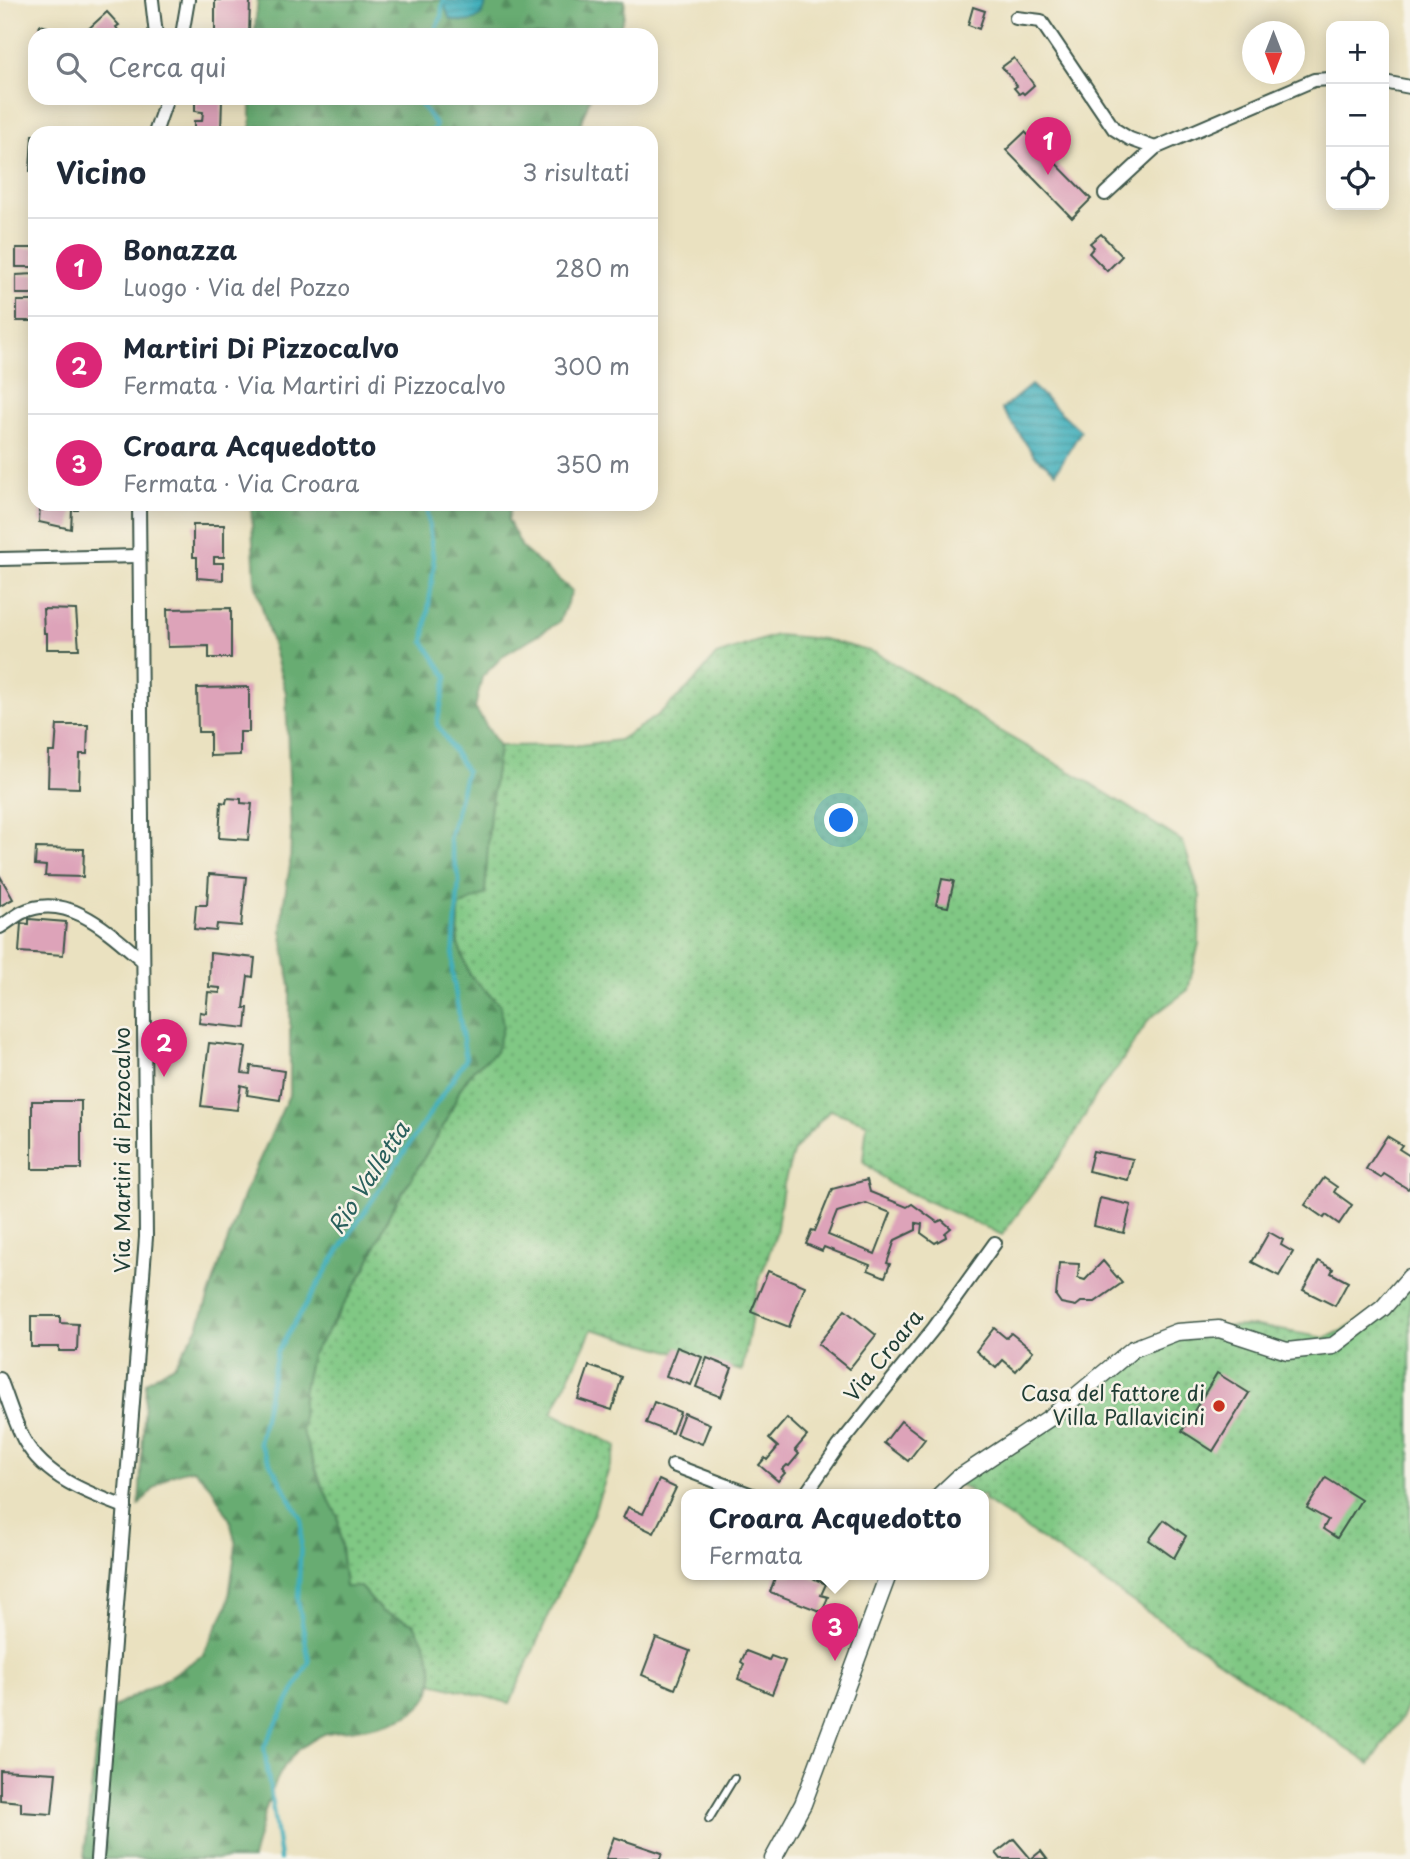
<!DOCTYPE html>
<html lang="it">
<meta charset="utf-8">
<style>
:root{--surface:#fff;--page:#f2f2f3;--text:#1f2937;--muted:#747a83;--line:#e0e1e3;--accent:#db2777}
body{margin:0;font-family:"Playpen Sans",sans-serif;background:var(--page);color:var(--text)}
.controls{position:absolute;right:21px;top:21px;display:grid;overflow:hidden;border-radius:14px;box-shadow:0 4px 18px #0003}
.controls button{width:63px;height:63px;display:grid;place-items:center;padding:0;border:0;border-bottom:2px solid var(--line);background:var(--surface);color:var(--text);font:35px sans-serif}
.compass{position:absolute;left:1242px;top:21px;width:63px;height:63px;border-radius:50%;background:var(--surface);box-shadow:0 4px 18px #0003;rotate:180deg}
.you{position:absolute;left:842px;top:821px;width:24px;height:24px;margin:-18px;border:5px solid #fff;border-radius:50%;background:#1a73e8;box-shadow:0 0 0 10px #1a73e833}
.badge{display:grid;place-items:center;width:46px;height:46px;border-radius:50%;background:var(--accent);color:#fff;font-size:23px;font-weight:700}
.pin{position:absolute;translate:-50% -58px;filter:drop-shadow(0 2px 4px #0008)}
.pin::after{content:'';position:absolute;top:37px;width:24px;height:21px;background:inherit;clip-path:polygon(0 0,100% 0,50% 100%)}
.popup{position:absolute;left:681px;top:1489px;width:308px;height:91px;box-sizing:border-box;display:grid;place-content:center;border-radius:14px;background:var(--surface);filter:drop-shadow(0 2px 5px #0005);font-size:23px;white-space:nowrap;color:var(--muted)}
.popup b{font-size:26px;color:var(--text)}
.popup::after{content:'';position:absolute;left:50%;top:100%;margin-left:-14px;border:14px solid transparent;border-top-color:var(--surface)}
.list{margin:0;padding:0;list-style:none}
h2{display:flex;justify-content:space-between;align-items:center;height:91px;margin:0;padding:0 28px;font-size:30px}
h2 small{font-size:23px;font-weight:400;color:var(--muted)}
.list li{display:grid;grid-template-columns:46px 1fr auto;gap:21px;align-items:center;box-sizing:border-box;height:98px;padding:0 28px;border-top:2px solid var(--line)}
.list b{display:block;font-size:26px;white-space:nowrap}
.list p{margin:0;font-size:23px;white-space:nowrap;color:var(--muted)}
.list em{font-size:23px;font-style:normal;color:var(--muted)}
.icon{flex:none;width:38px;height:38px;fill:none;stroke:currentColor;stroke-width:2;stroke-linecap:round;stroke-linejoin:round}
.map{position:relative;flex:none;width:1410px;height:1859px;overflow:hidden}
.search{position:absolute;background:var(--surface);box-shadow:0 4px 18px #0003;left:28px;top:28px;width:630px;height:77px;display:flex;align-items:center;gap:18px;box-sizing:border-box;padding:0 24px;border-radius:21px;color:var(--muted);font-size:26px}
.panel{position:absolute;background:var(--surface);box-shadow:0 4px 18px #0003;left:28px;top:126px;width:630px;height:385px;border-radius:21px}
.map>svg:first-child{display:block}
</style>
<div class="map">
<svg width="1410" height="1859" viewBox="0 0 1410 1859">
<defs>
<pattern id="grass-dots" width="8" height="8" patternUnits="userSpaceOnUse" patternTransform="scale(1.75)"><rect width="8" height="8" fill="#80c884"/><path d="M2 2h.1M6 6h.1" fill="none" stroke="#68a46d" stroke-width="1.8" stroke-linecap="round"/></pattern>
<pattern id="forest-firs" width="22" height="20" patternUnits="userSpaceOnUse" patternTransform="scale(1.75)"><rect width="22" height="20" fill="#68ac72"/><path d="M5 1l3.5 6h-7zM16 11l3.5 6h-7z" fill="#558d5e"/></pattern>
<pattern id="water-rules" width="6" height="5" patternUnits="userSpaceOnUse" patternTransform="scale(1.75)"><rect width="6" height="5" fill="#40afbb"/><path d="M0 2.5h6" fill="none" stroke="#359099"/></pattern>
</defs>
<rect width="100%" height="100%" fill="#f7f3e8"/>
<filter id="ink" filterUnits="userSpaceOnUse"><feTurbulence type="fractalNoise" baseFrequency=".0143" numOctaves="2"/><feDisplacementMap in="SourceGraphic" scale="14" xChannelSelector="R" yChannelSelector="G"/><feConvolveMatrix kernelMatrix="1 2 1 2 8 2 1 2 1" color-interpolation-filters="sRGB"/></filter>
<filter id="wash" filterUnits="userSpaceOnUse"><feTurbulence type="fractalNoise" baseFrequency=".00686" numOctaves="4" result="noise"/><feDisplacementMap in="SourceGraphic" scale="28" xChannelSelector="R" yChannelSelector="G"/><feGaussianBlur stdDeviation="1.57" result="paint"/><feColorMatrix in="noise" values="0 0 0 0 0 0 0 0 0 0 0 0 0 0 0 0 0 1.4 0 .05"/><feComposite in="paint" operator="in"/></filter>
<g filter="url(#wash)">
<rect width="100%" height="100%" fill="#eae1c0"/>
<g fill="url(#grass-dots)" stroke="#50825c" stroke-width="2">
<path d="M776 635 823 639 876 653 938 690 1003 733 1090 783 1183 842 1200 896 1199 943 1188 990 1150 1018 1118 1067 1098 1092 1067 1147 1002 1235 890 1184 863 1161 867 1123 830 1110 794 1150 783 1187 776 1234 758 1284 742 1371 592 1329 552 1413 617 1446 593 1515 510 1703 433 1683 428 1652 413 1623 382 1612 360 1587H345L338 1517 323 1488 302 1431 303 1393 311 1355 330 1328 367 1266 390 1213 447 1120 460 1089 473 1070 496 1052 500 1005 470 976 458 944 459 906 490 812 499 746 581 745 619 740 657 716 693 683 716 655Z"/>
<path d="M1410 1287V1697L1403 1715 1370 1764 984 1500V1495H976L956 1482 1139 1355 1187 1327 1257 1326 1326 1338 1358 1323Z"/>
</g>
<g fill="url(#forest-firs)" stroke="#447453" stroke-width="2">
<path d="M258 0H625L624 16 617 35H254Z"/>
<path d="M251 98H590L577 133H251Z"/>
<path d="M251 504H511L508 520 523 549 572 591 559 622 504 655 482 677 475 708 499 746 490 812 485 894 459 906 458 944 470 976 500 1005 503 1027 496 1052 473 1070 460 1089 447 1120 390 1213 367 1266 330 1328 311 1355 303 1393 302 1431 323 1488 338 1517 345 1587H360L382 1612 413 1623C418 1632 425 1642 428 1652 447 1709 403 1722 356 1729 346 1731 334 1731 324 1734 317 1737 308 1743 301 1748 272 1769 261 1826 252 1859H84L99 1715 166 1679 203 1655 228 1605 236 1545 230 1520 212 1488 194 1469C166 1472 158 1484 139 1505L146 1382 175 1364 198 1327 243 1196 290 1093V986L282 935 283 907 290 866 291 835 286 693 255 582Z"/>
</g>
<g fill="url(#water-rules)" stroke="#307678" stroke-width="2">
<path d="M443 0H486C485 23 466 25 449 18Z"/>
<path d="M1031 385 1081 431 1056 472 1034 455 1002 409Z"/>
</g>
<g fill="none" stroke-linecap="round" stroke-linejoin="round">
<g stroke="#40afbb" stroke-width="4.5">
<path d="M433 35 441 18 443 0"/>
<path d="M416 98 436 125 432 133"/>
<path d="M280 1859 264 1747 309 1662 298 1600 302 1520 259 1443 277 1352 334 1258 466 1059 452 971 459 879 449 840 466 771 437 724 447 677 424 642 434 565 426 504"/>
</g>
</g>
<g id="blocks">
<g fill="#dda3b9" fill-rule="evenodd">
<path d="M215 0H250L249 35 215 34Z"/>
<path d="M973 7 985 11 979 29 968 25Z"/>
<path d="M107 12 119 25 116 27 118 30 113 35H88L85 32Z"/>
<path d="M40 25 73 33V35H37Z"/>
<path d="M1014 58 1034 85 1024 94 1022 92 1019 94 1014 88 1017 86 1002 67Z"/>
<path d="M195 99H222L221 131 201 133V131H194V121H202L203 112 195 111Z"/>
<path d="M1025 132 1091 199 1072 218 1006 150Z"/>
<path d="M32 135H35V171H30Z"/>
<path d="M1101 234 1122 256 1107 271 1089 253 1094 247 1090 243Z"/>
<rect x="16" y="248" width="19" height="19"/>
<path d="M35 274V294H16V275Z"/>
<rect x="17" y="301" width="18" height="20"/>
<path d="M40 504H78V510H72L71 529 39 522Z"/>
<path d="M193 525H224V557H214V563H223V580L197 578V557H193Z"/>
<path d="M231 608V658H209V646L168 647 167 609Z"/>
<path d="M43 609 76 610 79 649H47V633H44Z"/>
<path d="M249 687V732H240V755L210 756V732H198L197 688Z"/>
<path d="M57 725H88L87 754H80L79 788 48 787 49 752H55Z"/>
<path d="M227 798 241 799V803L252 804 248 840 219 838 221 802 226 803Z"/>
<path d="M36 848 84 849 83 877 45 876 46 866 35 865Z"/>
<path d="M209 874 246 877 241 926 217 924 216 931 194 929 196 905H207Z"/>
<path d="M0 876 13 899 0 906Z"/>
<path d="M942 879 954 881 948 907 936 905Z"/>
<path d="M29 919 66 922 63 955 19 952 21 923 29 924Z"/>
<path d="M210 953 255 958 253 977 248 976 244 1008H248L246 1028 199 1023 200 1012 206 1013 208 992 220 993V988L209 987Z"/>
<path d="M209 1043 246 1047 242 1073 250 1074 251 1066 284 1071 280 1100 247 1095 248 1087 241 1085 237 1110 201 1106Z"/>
<rect x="32" y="1101" width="49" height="68"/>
<path d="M1387 1136 1402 1145 1399 1149 1410 1156V1186L1408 1189 1384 1174 1381 1178 1366 1169Z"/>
<path d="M1093 1151 1133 1159 1128 1180 1088 1171Z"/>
<path d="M1324 1178 1337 1187 1334 1192 1352 1205 1339 1224 1326 1215 1324 1218 1305 1205Z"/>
<path d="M867 1180 870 1192 907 1207 912 1204 937 1222 942 1220 951 1228 945 1233 946 1237 935 1243 921 1233 922 1224 916 1223V1230L895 1240 887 1263 890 1264 885 1277 868 1270 870 1265 824 1247 822 1251 806 1244 812 1230 815 1231 832 1189ZM866 1203 891 1213 875 1254 828 1235 837 1212Z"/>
<path d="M1100 1198 1131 1205 1124 1233 1094 1226Z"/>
<path d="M1269 1232 1283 1240 1281 1245 1293 1252 1279 1276 1252 1262Z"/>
<path d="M1103 1261 1122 1283 1095 1302H1081L1076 1306 1061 1303 1056 1296 1059 1263 1079 1264 1078 1278 1085 1280Z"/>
<path d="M1319 1261 1333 1269 1331 1273 1348 1282 1335 1306 1303 1290Z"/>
<path d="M768 1271 805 1286 789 1327 751 1312Z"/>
<path d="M845 1310 876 1335 849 1369 818 1344Z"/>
<path d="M31 1316H60V1323L78 1324 77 1351H59V1347H31Z"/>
<path d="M994 1328 1006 1338 1011 1333 1033 1351 1016 1371 1003 1360 996 1368 976 1351Z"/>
<path d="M677 1347 702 1357 691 1385 666 1376Z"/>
<path d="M707 1358 732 1368 721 1397 696 1387Z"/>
<path d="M589 1366 622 1377 612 1410 578 1399Z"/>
<path d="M1217 1373 1249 1393 1213 1451 1182 1431Z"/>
<path d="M654 1402 680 1412 672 1433 646 1423Z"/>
<path d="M684 1413 710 1424 702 1444 676 1434Z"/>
<path d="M787 1418 807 1436 795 1450 799 1454 789 1466 787 1465 782 1470 785 1473 778 1481 759 1465 765 1458 767 1460 778 1447 769 1439Z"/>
<path d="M901 1421 925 1439 908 1461 884 1443Z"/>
<path d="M1326 1478 1361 1500 1337 1538 1323 1529 1328 1520 1307 1508Z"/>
<path d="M659 1480 676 1488 654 1533 623 1518 628 1507 643 1514Z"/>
<path d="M1164 1520 1186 1536 1174 1558 1149 1540Z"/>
<path d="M776 1575H806L826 1584 821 1595 828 1597 822 1612 770 1592Z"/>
<path d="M656 1638 690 1651 675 1689 642 1675Z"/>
<path d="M746 1651 769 1660 771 1656 785 1661 772 1694 738 1679 744 1664 741 1662Z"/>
<path d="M0 1770 56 1773 52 1814 21 1812V1802L0 1800Z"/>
<path d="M614 1837 662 1853 660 1859H606Z"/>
<path d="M1014 1839 1031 1859 1041 1851 1047 1859H1001L996 1853Z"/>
</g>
</g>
</g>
<g filter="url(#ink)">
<use href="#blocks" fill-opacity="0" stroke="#3d5649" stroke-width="2"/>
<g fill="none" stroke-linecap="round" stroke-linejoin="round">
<g stroke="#3d5649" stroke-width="10">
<path id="service" d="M709 1819 734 1778"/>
</g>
<g stroke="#3d5649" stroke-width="16">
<g id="minor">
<path d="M152 0 156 35"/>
<path d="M1016 18 1041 21 1114 129 1130 139 1155 148"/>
<path d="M182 35 188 0"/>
<path d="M1384 82 1410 87"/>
<path d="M155 133 167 98"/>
<path d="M1105 194 1155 148 1314 80 1331 79"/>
<path d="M0 559 139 556"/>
<path d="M0 927C8 922 15 916 23 912 68 891 110 933 142 960"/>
<path d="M0 1379C8 1399 14 1421 24 1440 45 1477 87 1493 125 1507"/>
<path d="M673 1465 752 1495"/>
<path d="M805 1495 839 1446 934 1328 995 1243"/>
<path d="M97 1859 146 1237 139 504"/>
</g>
</g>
<g stroke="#3d5649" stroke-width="19">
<g id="tertiary">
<path d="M940 1495 957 1479 1051 1417 1133 1349 1177 1332 1219 1329 1287 1351 1333 1346 1383 1308 1410 1277"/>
<path d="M773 1859 803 1804 888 1575"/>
</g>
</g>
<use href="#service" stroke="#fff" stroke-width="6"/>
<use href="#minor" stroke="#fff" stroke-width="12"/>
<use href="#tertiary" stroke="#fff" stroke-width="16"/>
</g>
</g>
<circle fill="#c8321e" stroke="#f7f3e8" stroke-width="2.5" cx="1219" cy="1406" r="7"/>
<g text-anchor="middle" stroke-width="5" stroke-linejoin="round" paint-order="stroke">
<g font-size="21" fill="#1f3d34" stroke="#f7f3e8">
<text transform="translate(123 1150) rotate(-90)" y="7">Via Martiri di Pizzocalvo</text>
<text transform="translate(884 1356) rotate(-51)" y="7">Via Croara</text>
</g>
<g font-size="21" fill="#1f3d34" stroke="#f7f3e8" text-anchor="end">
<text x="1205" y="1401">Casa del fattore di<tspan x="1205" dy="24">Villa Pallavicini</tspan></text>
</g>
<g font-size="23" font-style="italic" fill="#295f5c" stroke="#f7f3e8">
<text transform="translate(369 1178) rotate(-57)" y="8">Rio Valletta</text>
</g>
</g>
</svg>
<div class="controls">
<button>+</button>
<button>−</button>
<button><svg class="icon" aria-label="locate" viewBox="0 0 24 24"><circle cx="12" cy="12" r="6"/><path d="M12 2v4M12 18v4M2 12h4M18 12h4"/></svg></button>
</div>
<svg class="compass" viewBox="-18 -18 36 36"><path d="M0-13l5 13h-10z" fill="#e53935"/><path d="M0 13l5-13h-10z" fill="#747a83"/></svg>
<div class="you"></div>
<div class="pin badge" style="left:1048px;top:175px">1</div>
<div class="pin badge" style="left:164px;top:1077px">2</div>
<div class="pin badge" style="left:835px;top:1661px">3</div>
<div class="popup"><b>Croara Acquedotto</b>Fermata</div>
<div class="search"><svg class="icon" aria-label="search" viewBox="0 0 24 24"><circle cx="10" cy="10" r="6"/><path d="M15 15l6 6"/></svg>Cerca qui</div>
<section class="panel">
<h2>Vicino<small>3 risultati</small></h2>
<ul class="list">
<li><span class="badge">1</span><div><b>Bonazza</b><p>Luogo · Via del Pozzo</p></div><em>280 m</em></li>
<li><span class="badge">2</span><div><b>Martiri Di Pizzocalvo</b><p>Fermata · Via Martiri di Pizzocalvo</p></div><em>300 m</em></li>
<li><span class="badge">3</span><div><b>Croara Acquedotto</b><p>Fermata · Via Croara</p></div><em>350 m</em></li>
</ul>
</section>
</div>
